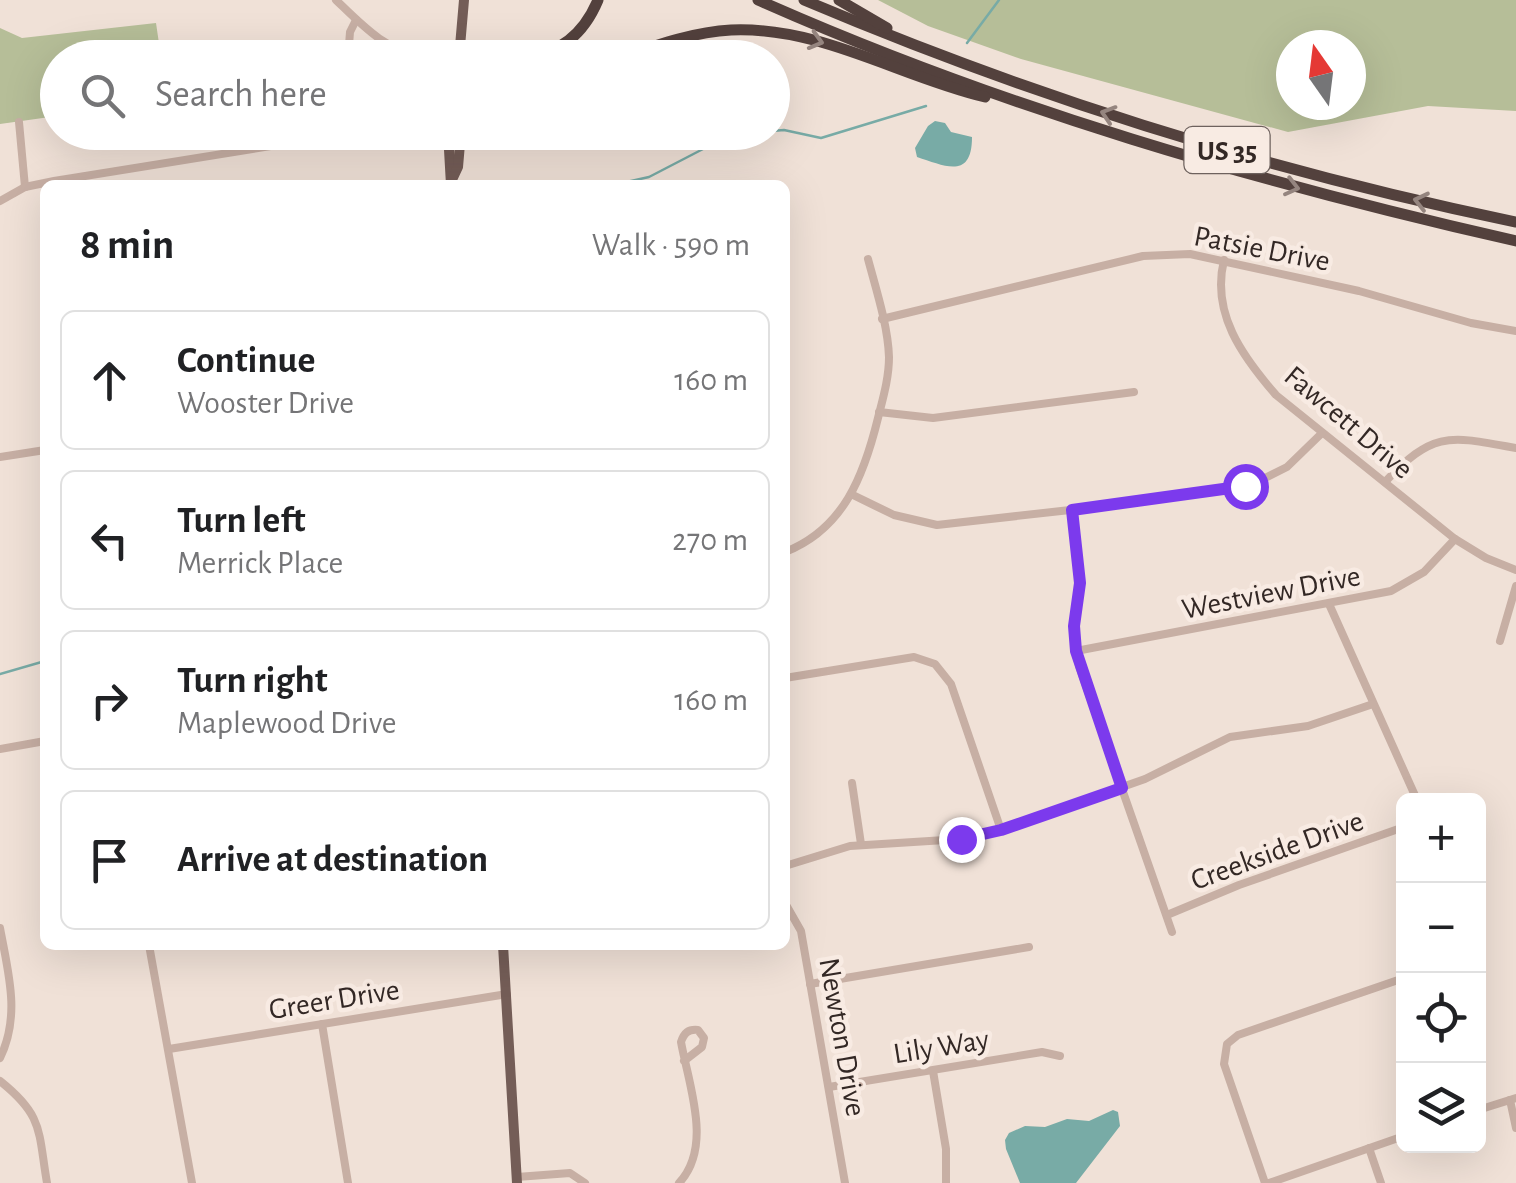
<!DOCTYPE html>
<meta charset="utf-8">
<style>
:root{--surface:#fff;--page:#f2f2f2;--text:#202124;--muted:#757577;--line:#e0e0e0}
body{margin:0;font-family:"Alegreya Sans",sans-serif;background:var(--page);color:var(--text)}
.controls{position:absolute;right:30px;bottom:30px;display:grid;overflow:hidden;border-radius:15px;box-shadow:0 10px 40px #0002}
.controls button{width:90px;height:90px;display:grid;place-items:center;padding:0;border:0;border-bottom:2px solid var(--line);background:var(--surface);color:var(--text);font:50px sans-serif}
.compass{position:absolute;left:1276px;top:30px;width:90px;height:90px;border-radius:50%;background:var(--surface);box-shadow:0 10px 40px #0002;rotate:346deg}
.stop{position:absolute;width:30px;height:30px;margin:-22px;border:8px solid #7c3aed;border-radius:50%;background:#fff}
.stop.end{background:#7c3aed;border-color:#fff;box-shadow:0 2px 10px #0008}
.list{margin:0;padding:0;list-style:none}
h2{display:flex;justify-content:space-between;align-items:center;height:130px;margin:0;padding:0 40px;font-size:42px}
h2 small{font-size:32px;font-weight:400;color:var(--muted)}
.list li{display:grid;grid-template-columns:65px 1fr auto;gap:30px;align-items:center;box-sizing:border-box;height:140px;margin:0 20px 20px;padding:0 20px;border:2px solid var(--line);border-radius:15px}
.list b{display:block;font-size:38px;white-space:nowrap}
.list p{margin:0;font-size:32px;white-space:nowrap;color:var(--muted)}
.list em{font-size:32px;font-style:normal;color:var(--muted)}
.icon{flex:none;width:55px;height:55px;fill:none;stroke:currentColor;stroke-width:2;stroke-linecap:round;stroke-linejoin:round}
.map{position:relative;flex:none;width:1516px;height:1183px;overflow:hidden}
.search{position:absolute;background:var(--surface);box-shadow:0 10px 40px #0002;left:40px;top:40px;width:750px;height:110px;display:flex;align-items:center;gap:25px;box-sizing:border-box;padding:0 35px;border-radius:55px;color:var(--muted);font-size:38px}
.panel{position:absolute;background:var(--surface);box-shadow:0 10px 40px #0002;left:40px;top:180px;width:750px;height:770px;border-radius:15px}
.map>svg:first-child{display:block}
</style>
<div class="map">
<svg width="1516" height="1183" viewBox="0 0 1516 1183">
<rect width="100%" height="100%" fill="#f0e1d7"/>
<g fill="#b6be98" fill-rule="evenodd">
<path d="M878 0H1516V111L1428 106 1288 132 1021 59 928 26ZM1351 45V105H1291V45Z"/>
<path d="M156 23 161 57 58 58 57 116 0 124V28L22 38Z"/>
</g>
<g fill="#78aba6">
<path d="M935 121 945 123 951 132 972 137C972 180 945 166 917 157L915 148 928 126Z"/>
<path d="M1113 1110 1118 1112 1120 1126 1076 1183H1020L1006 1149 1005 1140 1009 1133 1025 1126 1045 1127 1067 1119 1089 1121Z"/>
</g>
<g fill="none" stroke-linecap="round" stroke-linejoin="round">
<g stroke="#78aba6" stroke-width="2.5">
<path d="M967 43 999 0"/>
<path d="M772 131 784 130 821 138 926 106"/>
<path d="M613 185 649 177 732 134 751 132"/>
<path d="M0 674 45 661"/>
</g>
<g stroke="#c7afa4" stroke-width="8">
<path d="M336 0C364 27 385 50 425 58"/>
<path d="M348 58 350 32 356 20"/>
<path d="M19 122 25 187"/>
<path d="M0 201 25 187 54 181 358 132"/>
<path d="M1224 260C1211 313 1242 356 1276 395L1455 539 1486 558 1516 570"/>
<path d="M882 319 1143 256 1190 254 1359 291 1471 323 1516 331"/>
<path d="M879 412 933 418 1134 392"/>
<path d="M0 457 45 450"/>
<path d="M1385 482C1434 430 1449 436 1516 448"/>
<path d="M853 495 894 515 937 525 1070 510 1253 484 1287 467 1322 433"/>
<path d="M1072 510 1081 583 1074 634 1079 666 1172 932"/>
<path d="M785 552C844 529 864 475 878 418 883 398 889 378 889 357 888 326 876 289 868 259"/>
<path d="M1329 604 1417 800"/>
<path d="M1500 641 1516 586"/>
<path d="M1076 651 1391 591 1424 572 1455 539"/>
<path d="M785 678 914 657 935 664 951 684 1001 830"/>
<path d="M0 749 45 741"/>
<path d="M852 783 861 844"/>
<path d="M785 866 850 846 961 839 991 833 1145 779 1230 737 1308 726 1373 704"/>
<path d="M785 903 801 931 845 1183"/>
<path d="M1167 915 1239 885 1404 827"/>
<path d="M0 928C8 972 21 1015 0 1058"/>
<path d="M149 945 192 1183"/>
<path d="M810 984 1029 947"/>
<path d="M322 1024 348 1183"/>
<path d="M169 1049 507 994"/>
<path d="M933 1071 946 1149V1183"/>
<path d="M0 1081C44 1116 38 1131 47 1183"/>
<path d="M829 1087 1042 1052 1060 1056"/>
<path d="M1510 1100 1516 1128"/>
<path d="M1478 1110 1516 1098"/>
<path d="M1369 1148 1381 1183"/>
<path d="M517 1177 570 1173 585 1183"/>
<path d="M679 1183C713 1147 689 1086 681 1042 684 1033 688 1029 698 1030L704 1038 702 1047 684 1061"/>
<path d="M1265 1183 1224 1064 1227 1044 1238 1035 1404 978"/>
<path d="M1269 1183 1404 1136"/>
</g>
<g stroke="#745d57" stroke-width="10">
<path d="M459 58 464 0"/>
<path d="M448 132 451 185"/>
<path d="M451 182 458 167 461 132"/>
<path d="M503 945 517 1183"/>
</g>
<g stroke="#53413d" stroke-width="11">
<path d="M758 0C1001 108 1257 182 1516 241"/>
<path d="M804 0C1033 97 1272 172 1516 222"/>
<path d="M839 0 887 28"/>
<path d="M470 58C489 52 507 59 526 57 562 53 585 31 598 0"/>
<path d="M618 58C654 46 693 32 731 30 821 26 900 77 985 97"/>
</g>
</g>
<defs><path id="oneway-chevron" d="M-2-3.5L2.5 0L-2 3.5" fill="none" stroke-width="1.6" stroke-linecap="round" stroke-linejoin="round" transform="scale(2.5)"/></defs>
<g stroke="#95857f">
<use href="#oneway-chevron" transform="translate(816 41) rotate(16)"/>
<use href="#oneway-chevron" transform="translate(1108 114) rotate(-162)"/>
<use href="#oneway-chevron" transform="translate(1292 187) rotate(14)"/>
<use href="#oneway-chevron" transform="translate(1421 201) rotate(-167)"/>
</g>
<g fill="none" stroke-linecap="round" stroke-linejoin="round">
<path stroke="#7c3aed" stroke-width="12" d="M961 839 1001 830 1122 788 1076 651 1074 626 1080 583 1072 510 1245 486"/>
</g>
<g text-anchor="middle" stroke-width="9" stroke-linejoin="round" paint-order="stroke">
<rect fill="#f8ebe3" stroke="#6e625e" stroke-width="2.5" x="1184.5" y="127" width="85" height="46" rx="8"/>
<g font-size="28" font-weight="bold" fill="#332825">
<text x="1227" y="160">US 35</text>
</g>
<g font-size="30" fill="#332825" stroke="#f8ebe3">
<text transform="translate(1262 248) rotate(11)" y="10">Patsie Drive</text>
<text transform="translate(1349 422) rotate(40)" y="10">Fawcett Drive</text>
<text transform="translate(1271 592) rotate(-11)" y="10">Westview Drive</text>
<text transform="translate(1277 850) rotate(-20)" y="10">Creekside Drive</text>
<text transform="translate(334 999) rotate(-9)" y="10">Greer Drive</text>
<text transform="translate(843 1037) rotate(80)" y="10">Newton Drive</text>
<text transform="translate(941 1046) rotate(-9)" y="10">Lily Way</text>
</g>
</g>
</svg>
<div class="controls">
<button>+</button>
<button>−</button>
<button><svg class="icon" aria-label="locate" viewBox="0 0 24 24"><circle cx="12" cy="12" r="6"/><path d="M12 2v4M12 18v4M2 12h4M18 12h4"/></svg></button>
<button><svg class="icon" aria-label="layers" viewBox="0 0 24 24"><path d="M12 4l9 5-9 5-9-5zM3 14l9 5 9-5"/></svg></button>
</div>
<svg class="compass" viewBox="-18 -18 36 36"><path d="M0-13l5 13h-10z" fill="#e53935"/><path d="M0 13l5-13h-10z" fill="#757577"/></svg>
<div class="stop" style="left:1245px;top:486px"></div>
<div class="stop end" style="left:961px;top:839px"></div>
<div class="search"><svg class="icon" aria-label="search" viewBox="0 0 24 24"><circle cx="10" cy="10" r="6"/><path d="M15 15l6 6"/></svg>Search here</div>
<section class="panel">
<h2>8 min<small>Walk · 590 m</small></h2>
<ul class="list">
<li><svg class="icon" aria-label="ahead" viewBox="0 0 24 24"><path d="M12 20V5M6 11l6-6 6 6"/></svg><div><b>Continue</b><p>Wooster Drive</p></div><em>160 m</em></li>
<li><svg class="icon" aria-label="left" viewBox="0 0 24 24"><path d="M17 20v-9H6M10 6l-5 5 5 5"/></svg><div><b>Turn left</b><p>Merrick Place</p></div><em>270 m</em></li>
<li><svg class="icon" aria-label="right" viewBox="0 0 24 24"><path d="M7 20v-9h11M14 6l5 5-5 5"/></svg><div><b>Turn right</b><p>Maplewood Drive</p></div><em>160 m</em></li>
<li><svg class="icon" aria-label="arrive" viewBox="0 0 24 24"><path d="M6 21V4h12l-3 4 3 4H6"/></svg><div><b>Arrive at destination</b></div></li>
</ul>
</section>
</div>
